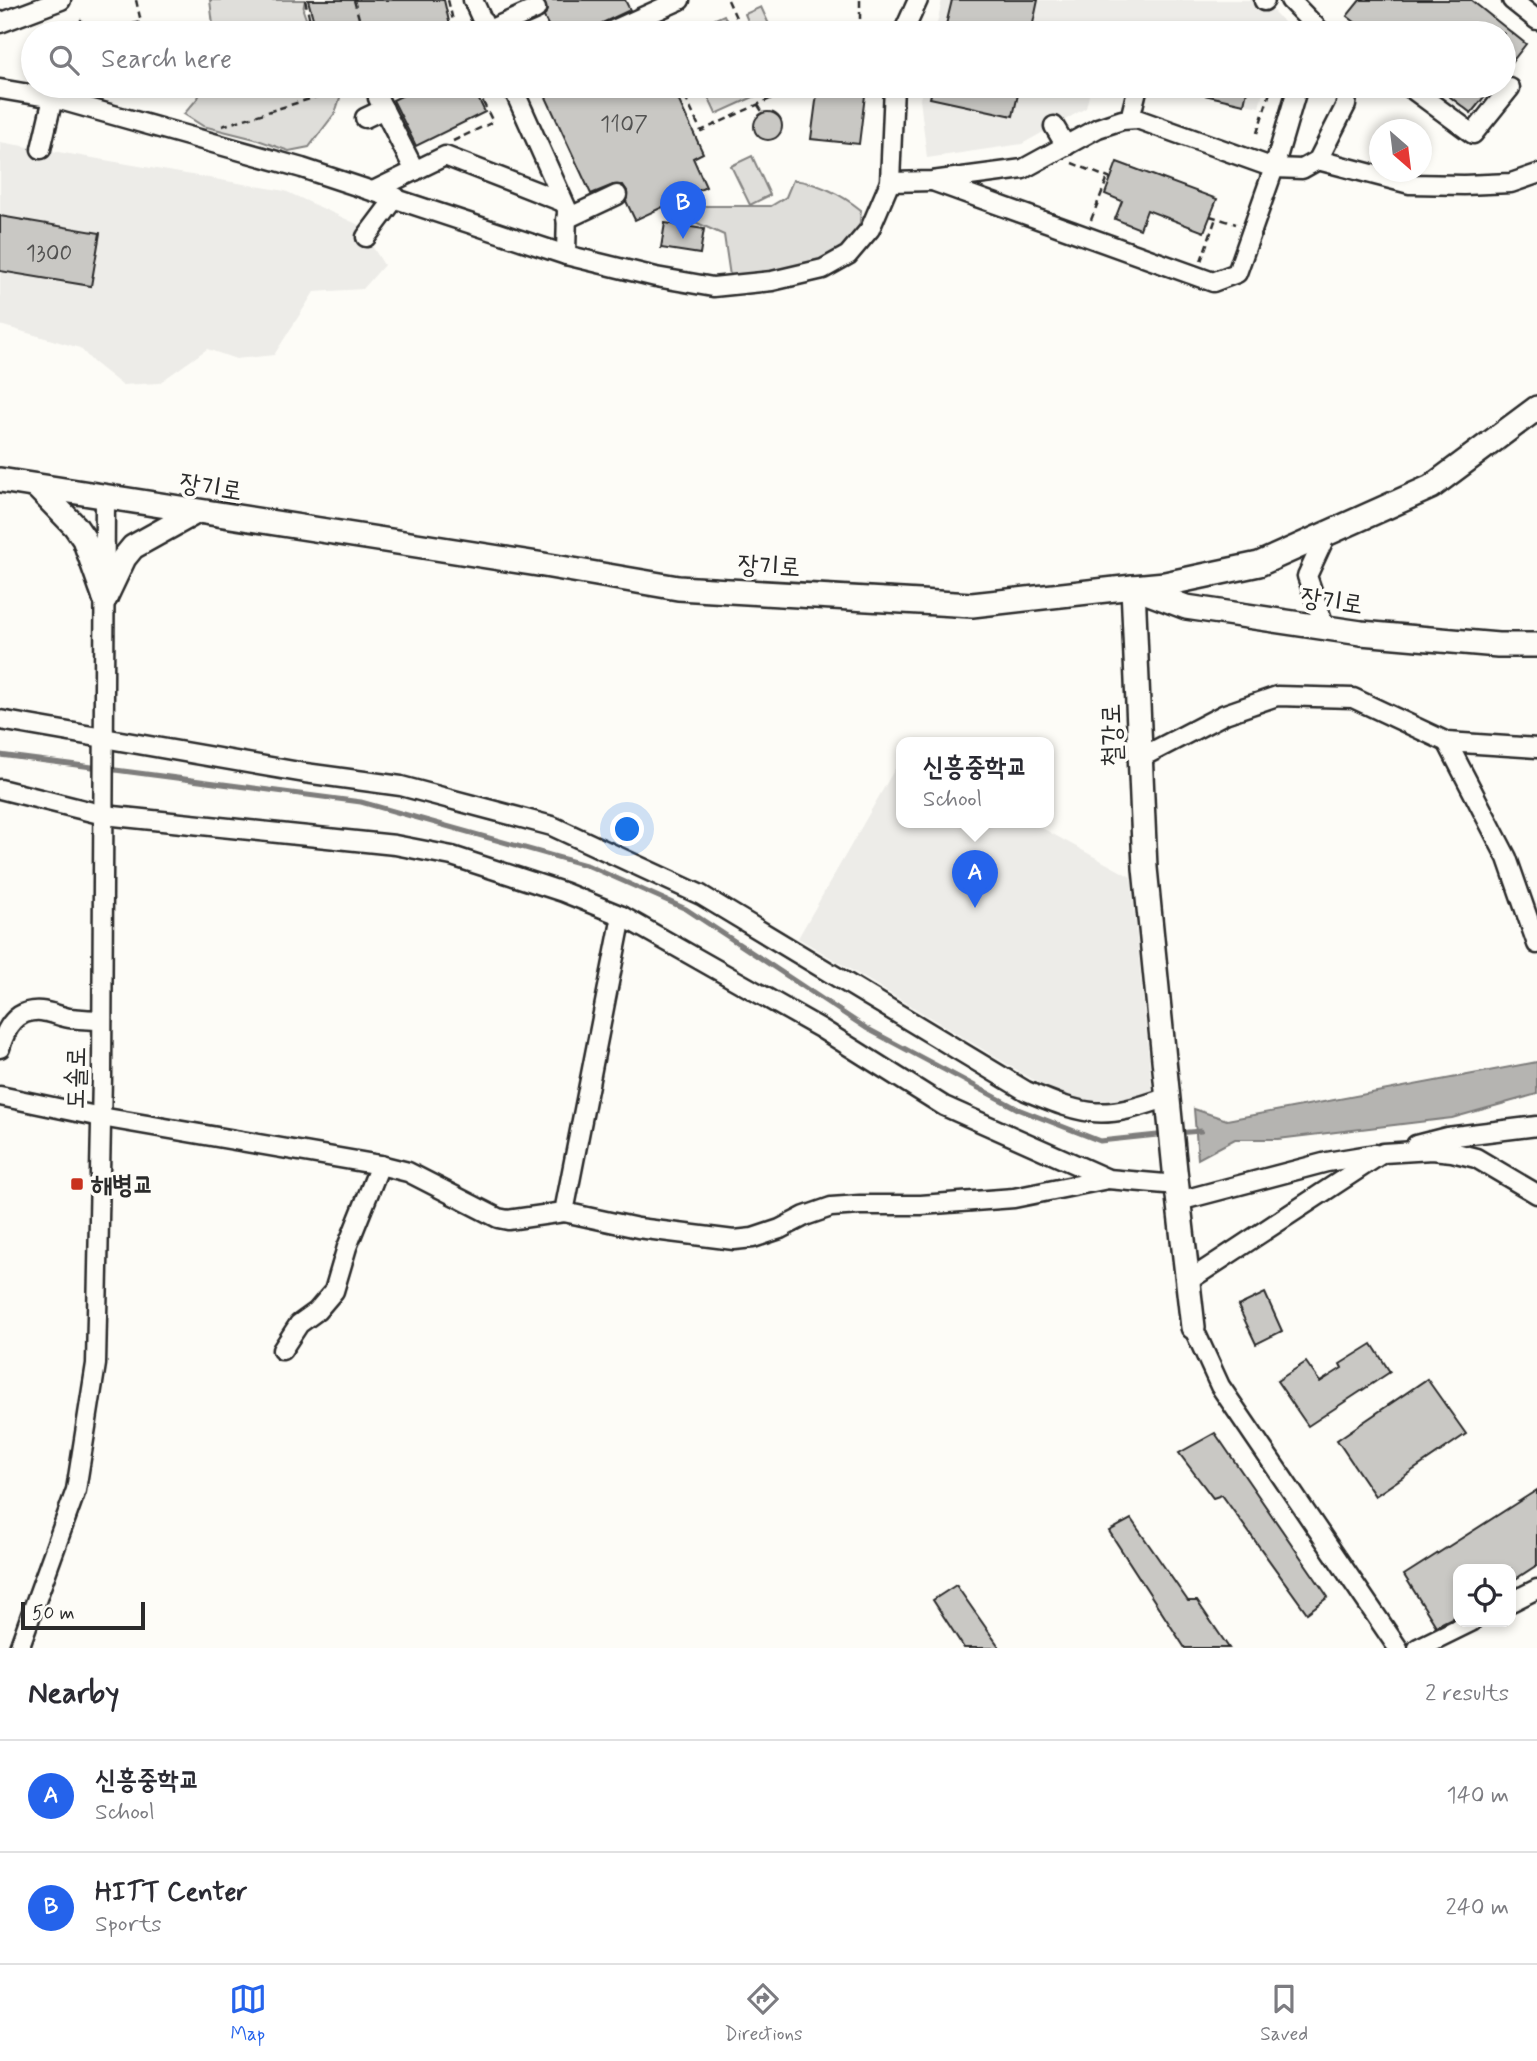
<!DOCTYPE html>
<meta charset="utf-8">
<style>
:root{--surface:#fff;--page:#f2f2f3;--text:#2b2b33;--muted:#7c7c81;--line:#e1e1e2;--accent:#2563eb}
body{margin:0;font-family:Mynerve,"Poor Story",sans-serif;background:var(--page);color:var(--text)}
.controls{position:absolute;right:21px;bottom:21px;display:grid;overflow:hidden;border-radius:14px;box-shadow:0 4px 10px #0003}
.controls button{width:63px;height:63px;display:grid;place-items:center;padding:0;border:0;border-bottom:2px solid var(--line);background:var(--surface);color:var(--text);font:35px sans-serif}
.compass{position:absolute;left:1369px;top:119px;width:63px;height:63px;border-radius:50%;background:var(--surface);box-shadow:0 4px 10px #0003;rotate:152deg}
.scale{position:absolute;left:21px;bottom:18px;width:124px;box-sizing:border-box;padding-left:7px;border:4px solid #2b2b2b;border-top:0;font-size:19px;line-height:24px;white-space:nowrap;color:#2b2b2b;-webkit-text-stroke:5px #fdfcf7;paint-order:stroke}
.you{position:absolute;left:628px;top:830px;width:24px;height:24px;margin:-18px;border:5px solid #fff;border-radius:50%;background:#1a73e8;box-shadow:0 0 0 10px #1a73e833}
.badge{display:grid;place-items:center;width:46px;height:46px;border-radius:50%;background:var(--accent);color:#fff;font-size:23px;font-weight:700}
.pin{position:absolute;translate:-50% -58px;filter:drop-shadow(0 2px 4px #0008)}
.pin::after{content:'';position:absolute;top:37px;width:24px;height:21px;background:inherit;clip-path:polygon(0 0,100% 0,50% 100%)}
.popup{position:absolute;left:896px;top:737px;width:158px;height:91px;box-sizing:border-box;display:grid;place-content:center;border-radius:14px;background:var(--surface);filter:drop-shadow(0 2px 5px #0005);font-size:23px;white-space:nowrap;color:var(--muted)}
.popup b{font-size:26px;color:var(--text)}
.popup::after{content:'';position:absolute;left:50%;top:100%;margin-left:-14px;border:14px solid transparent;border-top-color:var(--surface)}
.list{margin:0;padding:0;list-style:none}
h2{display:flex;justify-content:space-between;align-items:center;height:91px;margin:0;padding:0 28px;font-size:30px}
h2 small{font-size:23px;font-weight:400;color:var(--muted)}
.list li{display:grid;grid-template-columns:46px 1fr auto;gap:21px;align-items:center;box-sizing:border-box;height:112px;padding:0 28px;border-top:2px solid var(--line)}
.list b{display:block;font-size:26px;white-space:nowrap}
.list p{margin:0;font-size:23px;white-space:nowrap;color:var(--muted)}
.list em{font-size:23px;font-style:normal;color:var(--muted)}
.icon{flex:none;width:38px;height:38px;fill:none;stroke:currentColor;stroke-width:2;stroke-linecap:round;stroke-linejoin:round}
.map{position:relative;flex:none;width:1537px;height:1648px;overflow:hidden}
.search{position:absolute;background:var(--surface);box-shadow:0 4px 10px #0003;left:21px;right:21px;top:21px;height:77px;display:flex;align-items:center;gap:18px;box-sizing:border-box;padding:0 24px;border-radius:38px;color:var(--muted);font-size:26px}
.sheet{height:315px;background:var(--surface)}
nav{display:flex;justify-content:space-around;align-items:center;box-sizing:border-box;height:98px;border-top:2px solid var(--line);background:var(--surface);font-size:19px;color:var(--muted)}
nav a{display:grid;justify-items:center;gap:4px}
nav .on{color:var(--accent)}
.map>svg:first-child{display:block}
</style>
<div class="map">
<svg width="1537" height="1648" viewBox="0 0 1537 1648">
<rect width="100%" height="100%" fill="#fdfcf7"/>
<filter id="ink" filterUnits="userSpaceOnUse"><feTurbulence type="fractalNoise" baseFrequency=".0143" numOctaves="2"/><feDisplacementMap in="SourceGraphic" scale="14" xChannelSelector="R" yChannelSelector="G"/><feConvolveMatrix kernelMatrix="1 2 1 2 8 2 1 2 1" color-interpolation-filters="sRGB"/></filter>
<g filter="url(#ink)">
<g fill="#edece8">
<path d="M942 0H1262L1284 22 1280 33H935Z"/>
<path d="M923 86H1091L1086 108 1022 144 927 158 920 99Z"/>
<path d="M1163 86H1265L1259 107Z"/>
<path d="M0 142 285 191 359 225 384 265 363 289 314 292 274 355 236 359 207 349 159 383 122 385 93 362 80 348 0 325Z"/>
<path d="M901 758 902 822H1031L1131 877 1153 1099 1088 1113 798 938Z"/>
</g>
<g fill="#dfdeda" stroke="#858482" stroke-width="2">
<path d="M210 0H305L303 10 311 33H214Z"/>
<path d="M761 7 773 33H753L745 14Z"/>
<path d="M724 15 732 33H684Z"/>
<path d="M203 86H330L340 98 335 113 309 147 289 151 255 139 203 126 184 114 198 98Z"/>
<path d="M703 86H756L760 94 716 114Z"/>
<path d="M752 156 770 195 750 205 731 166Z"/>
<path d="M793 180C819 183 841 194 861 210L859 232 835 258 741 280 730 276 724 235 684 217 690 206H771L786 197Z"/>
</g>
<path fill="#b5b4b1" stroke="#7e7d7b" stroke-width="2" d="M1537 1062V1094L1452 1118 1278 1139H1235L1198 1159 1194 1109 1227 1120Z"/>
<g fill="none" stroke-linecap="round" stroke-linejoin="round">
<g stroke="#7e7d7b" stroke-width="5">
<path d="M0 755 361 802 589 866 686 909 866 1028 1018 1109 1100 1141 1167 1134"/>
<path d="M1176 1133 1201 1131"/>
</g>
</g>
<g fill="#c9c8c4" stroke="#2b2b2b" stroke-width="2">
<path d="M308 0H444L451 30 437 33H317Z"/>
<path d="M543 0H625L630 10 602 23 596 30 590 33H552L544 17 547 10Z"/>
<path d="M952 0H1038L1031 33H944Z"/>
<path d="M1360 0H1471L1526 44 1504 72V33H1369L1347 16Z"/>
<path d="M422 86H472L485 112 416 146 393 100Z"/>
<path d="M559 86H672L703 153 693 158 706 187 635 220 626 201 627 191 623 185H613L591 194 544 93Z"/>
<path d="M818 86 866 87 859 144 811 139Z"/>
<path d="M933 86H1020L1013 116 930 98Z"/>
<path d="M1188 86H1248L1244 104 1187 91Z"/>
<path d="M1436 86H1493L1471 113Z"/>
<circle cx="768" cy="126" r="14"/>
<path d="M1117 162 1217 199 1204 232 1147 210 1140 229 1115 219 1122 201 1105 194Z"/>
<path d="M0 216 100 233 91 286 0 271Z"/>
<path d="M665 223 704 229 700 254 661 248Z"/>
<path d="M1265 1293 1282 1331 1256 1344 1238 1306Z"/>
<path d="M1372 1344 1390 1372 1308 1426 1277 1381 1306 1362 1320 1382 1342 1368 1340 1364Z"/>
<path d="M1427 1379 1466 1434 1375 1496 1337 1440Z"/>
<path d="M1215 1433 1328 1597 1307 1613 1222 1495 1213 1498 1179 1453Z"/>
<path d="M1537 1490V1565L1511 1582V1569H1458V1615L1436 1626 1404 1575Z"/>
<path d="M1131 1519 1188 1601H1197L1229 1648H1185L1109 1531Z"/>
<path d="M956 1585 1000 1648H964L933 1600Z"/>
</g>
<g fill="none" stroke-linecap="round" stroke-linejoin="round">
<g stroke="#2b2b2b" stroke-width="23">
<g id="minor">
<path d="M473 0 488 33"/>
<path d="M1290 0 1322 33"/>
<path d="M1512 0 1537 20"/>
<path d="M1264 1 1265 0"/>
<path d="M0 23 61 0"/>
<path d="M482 33 536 9"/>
<path d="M607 33 680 0"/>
<path d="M903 33 918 0"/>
<path d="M512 86 567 209 566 255"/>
<path d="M1408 86 1473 134 1510 88"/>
<path d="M0 89 53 98 302 168 566 255 656 277 713 287 772 281 823 269 848 255 870 229 890 182 894 86"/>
<path d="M378 98 415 171"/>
<path d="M365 118 384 109"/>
<path d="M1130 119 1138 86"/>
<path d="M1054 126 1066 146"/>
<path d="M41 149 53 98"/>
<path d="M1318 160 1410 184 1464 185 1511 183 1537 174"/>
<path d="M890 182 932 181 1023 169 1098 128 1122 120 1137 119 1274 168 1302 169 1318 160 1346 105 1348 86"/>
<path d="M935 182 1213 282 1237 273 1274 168 1298 86"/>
<path d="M375 190 445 156 563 202"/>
<path d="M566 219 617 195"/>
<path d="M366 237 396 197"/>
<path d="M1325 628 1307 576 1327 533"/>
<path d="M0 720 305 773 401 786 552 826 701 895 1026 1091C1089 1117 1103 1120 1168 1097"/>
<path d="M1447 742 1507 858 1537 944"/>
<path d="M1140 758 1225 714 1277 696 1353 698 1447 742 1537 748"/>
<path d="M0 789 104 815 395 845 452 856 563 892 622 916 564 1212 508 1220 498 1218 408 1172 380 1165 101 1117 0 1096"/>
<path d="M622 916 820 1028 944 1106 1108 1179 1177 1185"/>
<path d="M0 1048C6 1027 17 1009 41 1011 51 1012 59 1016 69 1018 80 1019 91 1020 102 1020"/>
<path d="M1416 1145 1447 1137 1537 1126"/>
<path d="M1179 1201 1327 1162 1375 1154"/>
<path d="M564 1212 638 1228 734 1240 753 1238 780 1229 805 1216 831 1207 860 1205H921L1014 1198 1108 1179"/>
<path d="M1188 1281 1383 1153 1432 1150 1452 1152 1476 1158 1537 1194"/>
<path d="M1193 1327 1220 1386 1398 1648"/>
<path d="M282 1350 299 1324 317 1311 334 1291 347 1247 380 1165"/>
<path d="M1511 1602 1537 1589"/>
<path d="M19 1648 76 1490 96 1364 102 1076 105 498"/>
<path d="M1418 1648 1471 1622"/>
</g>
</g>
<g stroke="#2b2b2b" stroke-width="28">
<g id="major">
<path d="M0 480 538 564 678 588 972 605 1133 587 1186 607 1361 633 1498 645H1537"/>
<path d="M36 486 75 526 84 539 105 598"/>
<path d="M105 598 124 558 133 547 196 512"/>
<path d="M1193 1327 1175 1170 1145 868 1133 587 1165 584 1259 564 1431 487 1537 408"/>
</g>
</g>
<g stroke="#2b2b2b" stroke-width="2.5" stroke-dasharray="7 5" stroke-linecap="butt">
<path d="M305 0 313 33"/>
<path d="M354 0 363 33"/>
<path d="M448 0 456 33"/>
<path d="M728 0 743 33"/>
<path d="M860 0V33"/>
<path d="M51 23 53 30 81 20 83 33"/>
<path d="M98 33 141 22 136 0"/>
<path d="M327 86 329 93 355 86"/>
<path d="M680 86 701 131 772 98 767 86"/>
<path d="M768 89 775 86"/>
<path d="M758 105 763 113"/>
<path d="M222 126 329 93"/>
<path d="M1257 133 1272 86"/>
<path d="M453 141 493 122 475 86"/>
<path d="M1072 163 1111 179"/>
<path d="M1210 216 1236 224"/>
<path d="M1091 220 1108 177"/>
<path d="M1201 261 1216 218"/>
</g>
<use href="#minor" stroke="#fdfcf7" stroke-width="18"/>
<use href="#major" stroke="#fdfcf7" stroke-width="23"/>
</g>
</g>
<rect fill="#c8321e" stroke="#fdfcf7" stroke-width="2.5" x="70" y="1177" width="14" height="14" rx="3.5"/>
<g text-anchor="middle" stroke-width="7" stroke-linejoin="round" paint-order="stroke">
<g font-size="23" fill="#525251">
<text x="624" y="131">1107</text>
<text x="49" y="260">1300</text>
</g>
<g font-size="26" fill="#2b2b2b" stroke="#fdfcf7">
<text transform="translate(211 486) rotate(9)" y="9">장기로</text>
<text transform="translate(769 565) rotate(3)" y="9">장기로</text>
<text transform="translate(1332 600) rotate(8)" y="9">장기로</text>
<text transform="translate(1111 735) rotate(-92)" y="9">철강로</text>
<text transform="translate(75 1078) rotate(-89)" y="9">도솔로</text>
</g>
<g font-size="26" font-weight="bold" fill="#2b2b2b" stroke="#fdfcf7" text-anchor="start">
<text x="91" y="1193">해병교</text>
</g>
</g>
</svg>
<div class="controls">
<button><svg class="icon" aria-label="locate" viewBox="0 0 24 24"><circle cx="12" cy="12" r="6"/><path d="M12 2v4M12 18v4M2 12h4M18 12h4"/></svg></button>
</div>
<svg class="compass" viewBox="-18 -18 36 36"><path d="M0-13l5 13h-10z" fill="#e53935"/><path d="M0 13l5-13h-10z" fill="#7c7c81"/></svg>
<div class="scale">50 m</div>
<div class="you"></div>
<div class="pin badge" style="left:975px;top:908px">A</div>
<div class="popup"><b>신흥중학교</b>School</div>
<div class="pin badge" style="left:683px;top:239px">B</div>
<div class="search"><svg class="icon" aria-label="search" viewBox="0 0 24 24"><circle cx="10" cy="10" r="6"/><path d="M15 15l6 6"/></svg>Search here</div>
</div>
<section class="sheet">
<h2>Nearby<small>2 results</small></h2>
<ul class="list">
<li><span class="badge">A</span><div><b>신흥중학교</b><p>School</p></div><em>140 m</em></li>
<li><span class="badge">B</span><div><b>HITT Center</b><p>Sports</p></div><em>240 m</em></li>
</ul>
</section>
<nav>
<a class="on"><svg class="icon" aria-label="map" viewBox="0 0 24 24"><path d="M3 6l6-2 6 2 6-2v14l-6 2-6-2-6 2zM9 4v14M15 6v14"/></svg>Map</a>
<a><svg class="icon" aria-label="directions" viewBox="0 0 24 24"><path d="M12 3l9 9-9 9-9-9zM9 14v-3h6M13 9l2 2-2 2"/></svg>Directions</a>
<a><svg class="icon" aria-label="saved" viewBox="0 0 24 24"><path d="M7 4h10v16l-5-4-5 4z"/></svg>Saved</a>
</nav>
